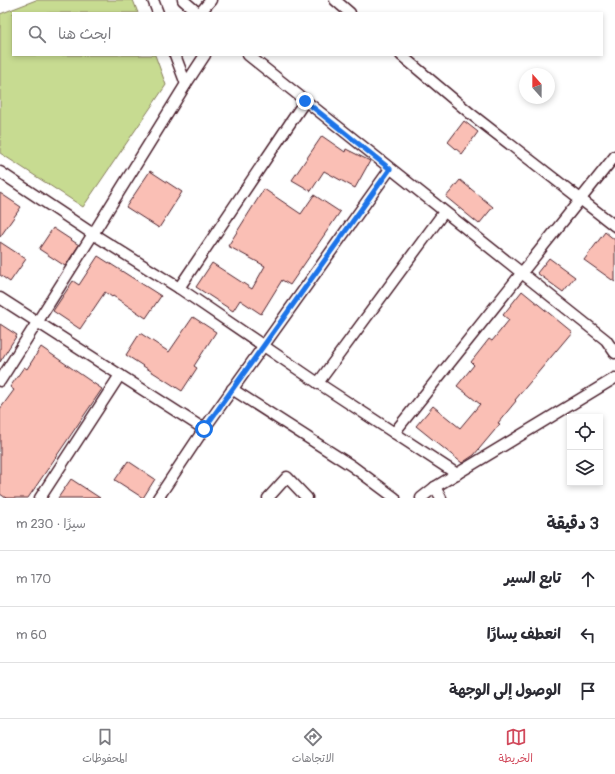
<!DOCTYPE html>
<html lang="ar">
<meta charset="utf-8">
<style>
:root{--surface:#fff;--page:#f7f7f7;--text:#2b2b33;--muted:#7c7c81;--line:#e1e1e2;--accent:#d1495b}
body{margin:0;font-family:Pangolin,"Playpen Sans Arabic",sans-serif;background:var(--page);color:var(--text);direction:rtl}
.controls{position:absolute;right:12px;bottom:12px;display:grid;overflow:hidden;border-radius:0px;box-shadow:0 2px 6px #0003}
.controls button{width:36px;height:36px;display:grid;place-items:center;padding:0;border:0;border-bottom:1px solid var(--line);background:var(--surface);color:var(--text);font:20px sans-serif}
.compass{position:absolute;left:519px;top:68px;width:36px;height:36px;border-radius:50%;background:var(--surface);box-shadow:0 2px 6px #0003;rotate:339deg}
.stop{position:absolute;width:12px;height:12px;margin:-9px;border:3px solid #1a73e8;border-radius:50%;background:#fff}
.stop.end{background:#1a73e8;border-color:#fff;box-shadow:0 1px 4px #0008}
.list{margin:0;padding:0;list-style:none}
h2{display:flex;justify-content:space-between;align-items:center;height:52px;margin:0;padding:0 16px;font-size:17px}
h2 small{font-size:13px;font-weight:400;color:var(--muted)}
.list li{display:grid;grid-template-columns:26px 1fr auto;gap:12px;align-items:center;box-sizing:border-box;height:56px;padding:0 16px;border-top:1px solid var(--line)}
.list b{display:block;font-size:15px;white-space:nowrap}
.list em{font-size:13px;font-style:normal;color:var(--muted)}
.icon{flex:none;width:22px;height:22px;fill:none;stroke:currentColor;stroke-width:2;stroke-linecap:round;stroke-linejoin:round}
.map{position:relative;flex:none;width:615px;height:498px;overflow:hidden;direction:ltr}
.search{position:absolute;background:var(--surface);box-shadow:0 2px 6px #0003;left:12px;right:12px;top:12px;height:44px;display:flex;align-items:center;gap:10px;box-sizing:border-box;padding:0 14px;border-radius:0px;color:var(--muted);font-size:15px}
.sheet{height:220px;background:var(--surface)}
nav{display:flex;justify-content:space-around;align-items:center;box-sizing:border-box;height:56px;border-top:1px solid var(--line);background:var(--surface);font-size:11px;color:var(--muted)}
nav a{display:grid;justify-items:center;gap:2px}
nav .on{color:var(--accent)}
.map>svg:first-child{display:block}
</style>
<div class="map">
<svg width="615" height="498" viewBox="0 0 615 498">
<rect width="100%" height="100%" fill="#fff"/>
<filter id="ink" filterUnits="userSpaceOnUse"><feTurbulence type="fractalNoise" baseFrequency=".025" numOctaves="2"/><feDisplacementMap in="SourceGraphic" scale="8" xChannelSelector="R" yChannelSelector="G"/><feConvolveMatrix kernelMatrix="1 2 1 2 8 2 1 2 1" color-interpolation-filters="sRGB"/></filter>
<g filter="url(#ink)">
<path fill="#c7db91" stroke="#887d5e" d="M36 0H133L138 13H13V55H155L166 85 83 207 0 153V14Z"/>
<g fill="#fabfb5" stroke="#4a1f2b">
<path d="M464 121 478 132 462 154 448 142Z"/>
<path d="M322 136 345 152 346 149 370 161 355 188 324 171 311 191 292 180Z"/>
<path d="M150 171 182 192 159 228 126 207Z"/>
<path d="M460 180 493 207 479 224 446 197Z"/>
<path d="M264 189 301 214 314 195 340 212 290 285 282 280 261 314 240 300 233 311 196 287 212 263 252 289 265 266 228 246Z"/>
<path d="M0 193 21 207 0 237Z"/>
<path d="M53 228 79 245 65 266 39 249Z"/>
<path d="M605 232 615 240V282L584 260Z"/>
<path d="M0 242 26 259 10 282 0 275Z"/>
<path d="M98 256 161 296 146 318 113 296 112 297 105 292 80 329 53 311 73 281 79 285Z"/>
<path d="M549 258 575 277 563 292 537 273Z"/>
<path d="M522 291 572 332 515 400 516 401 498 423 500 424 474 455 462 463 416 426 433 406 460 428 480 404 457 386 474 365 471 362 489 339 492 341 509 320 503 315Z"/>
<path d="M193 317 216 332 194 366 197 368 182 391 126 355 140 333 169 352Z"/>
<path d="M0 324 17 335 0 362Z"/>
<path d="M41 347 102 389 28 498H6L0 494V409L14 390 10 387 24 367 27 369Z"/>
<path d="M128 461 155 479 143 498 115 480Z"/>
<path d="M71 479 100 498H58Z"/>
</g>
<g fill="none" stroke-linecap="round" stroke-linejoin="round">
<g stroke="#4a1f2b" stroke-width="13">
<g id="street">
<path d="M153 0 158 13"/>
<path d="M183 0 198 13"/>
<path d="M335 0 350 13"/>
<path d="M200 13 211 0"/>
<path d="M175 55 186 84"/>
<path d="M248 55 606 340 615 353"/>
<path d="M401 55 471 114 615 226"/>
<path d="M0 172 93 234 179 288 318 383 457 474"/>
<path d="M179 288 305 101"/>
<path d="M0 298 204 429"/>
<path d="M0 381 93 234 186 84 205 55"/>
<path d="M318 383 444 212"/>
<path d="M232 389 352 466 395 498"/>
<path d="M394 433 615 156"/>
<path d="M435 487 441 498"/>
<path d="M40 498 120 375"/>
<path d="M158 498 204 429 390 169"/>
<path d="M268 498 287 477 307 498"/>
<path d="M421 498 435 487 615 378"/>
</g>
</g>
<use href="#street" stroke="#fff" stroke-width="10"/>
</g>
</g>
<g fill="none" stroke-linecap="round" stroke-linejoin="round" filter="url(#ink)">
<path stroke="#1a73e8" stroke-width="5" d="M204 429 390 169 305 101"/>
</g>
</svg>
<div class="controls">
<button><svg class="icon" aria-label="locate" viewBox="0 0 24 24"><circle cx="12" cy="12" r="6"/><path d="M12 2v4M12 18v4M2 12h4M18 12h4"/></svg></button>
<button><svg class="icon" aria-label="layers" viewBox="0 0 24 24"><path d="M12 4l9 5-9 5-9-5zM3 14l9 5 9-5"/></svg></button>
</div>
<svg class="compass" viewBox="-18 -18 36 36"><path d="M0-13l5 13h-10z" fill="#e53935"/><path d="M0 13l5-13h-10z" fill="#7c7c81"/></svg>
<div class="stop" style="left:204px;top:429px"></div>
<div class="stop end" style="left:305px;top:101px"></div>
<div class="search"><svg class="icon" aria-label="search" viewBox="0 0 24 24"><circle cx="10" cy="10" r="6"/><path d="M15 15l6 6"/></svg>ابحث هنا</div>
</div>
<section class="sheet">
<h2>3 دقيقة<small>سيرًا · 230 m</small></h2>
<ul class="list">
<li><svg class="icon" aria-label="ahead" viewBox="0 0 24 24"><path d="M12 20V5M6 11l6-6 6 6"/></svg><div><b>تابع السير</b></div><em>170 m</em></li>
<li><svg class="icon" aria-label="left" viewBox="0 0 24 24"><path d="M17 20v-9H6M10 6l-5 5 5 5"/></svg><div><b>انعطف يسارًا</b></div><em>60 m</em></li>
<li><svg class="icon" aria-label="arrive" viewBox="0 0 24 24"><path d="M6 21V4h12l-3 4 3 4H6"/></svg><div><b>الوصول إلى الوجهة</b></div></li>
</ul>
</section>
<nav>
<a class="on"><svg class="icon" aria-label="map" viewBox="0 0 24 24"><path d="M3 6l6-2 6 2 6-2v14l-6 2-6-2-6 2zM9 4v14M15 6v14"/></svg>الخريطة</a>
<a><svg class="icon" aria-label="directions" viewBox="0 0 24 24"><path d="M12 3l9 9-9 9-9-9zM9 14v-3h6M13 9l2 2-2 2"/></svg>الاتجاهات</a>
<a><svg class="icon" aria-label="saved" viewBox="0 0 24 24"><path d="M7 4h10v16l-5-4-5 4z"/></svg>المحفوظات</a>
</nav>
